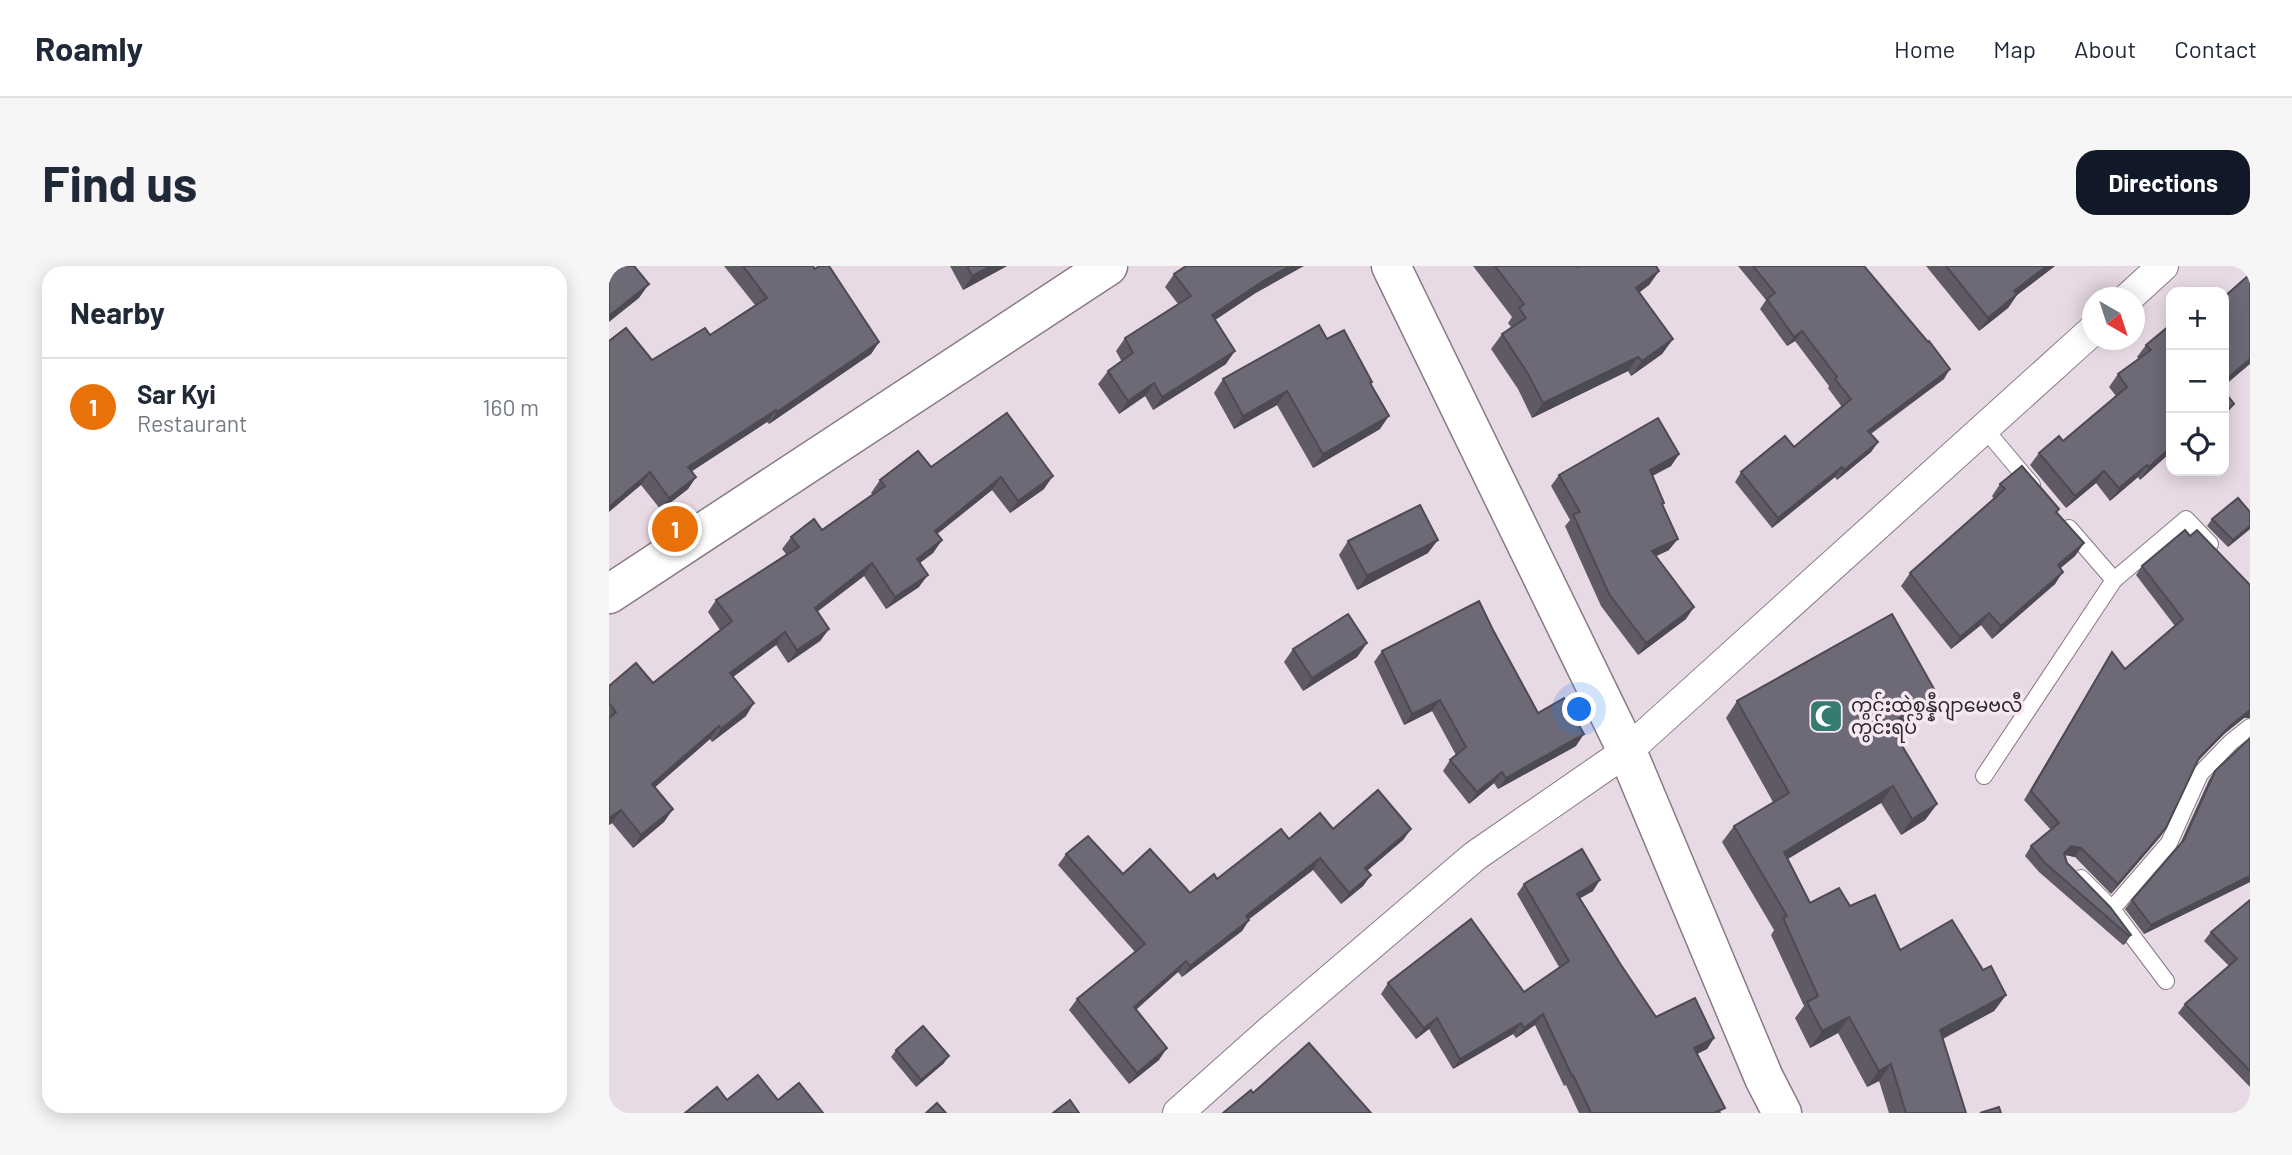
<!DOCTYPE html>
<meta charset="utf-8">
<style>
:root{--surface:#fff;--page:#f6f6f7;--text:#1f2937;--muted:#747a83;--line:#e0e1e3;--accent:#111827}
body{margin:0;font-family:Barlow,"Noto Sans Myanmar",sans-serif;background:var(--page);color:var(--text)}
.controls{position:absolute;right:21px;top:21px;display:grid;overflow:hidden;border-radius:14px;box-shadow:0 4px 18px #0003}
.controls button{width:63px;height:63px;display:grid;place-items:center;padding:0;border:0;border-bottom:2px solid var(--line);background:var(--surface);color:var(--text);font:35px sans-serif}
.compass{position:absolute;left:1473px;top:21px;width:63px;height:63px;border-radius:50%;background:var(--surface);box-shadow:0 4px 18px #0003;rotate:141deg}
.you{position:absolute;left:971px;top:444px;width:24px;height:24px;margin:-18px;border:5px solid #fff;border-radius:50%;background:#1a73e8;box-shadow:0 0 0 10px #1a73e833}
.badge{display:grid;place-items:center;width:46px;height:46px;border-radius:50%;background:var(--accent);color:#fff;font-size:23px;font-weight:700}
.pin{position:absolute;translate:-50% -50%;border:4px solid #fff;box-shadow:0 2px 7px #0006}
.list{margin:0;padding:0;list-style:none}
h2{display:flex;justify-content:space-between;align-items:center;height:91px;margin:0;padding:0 28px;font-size:30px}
h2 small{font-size:23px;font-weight:400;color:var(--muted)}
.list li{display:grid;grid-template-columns:46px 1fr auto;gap:21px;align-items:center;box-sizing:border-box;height:98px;padding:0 28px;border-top:2px solid var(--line)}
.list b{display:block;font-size:26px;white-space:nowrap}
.list p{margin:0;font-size:23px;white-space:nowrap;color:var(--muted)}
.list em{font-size:23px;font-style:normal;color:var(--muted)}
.icon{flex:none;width:38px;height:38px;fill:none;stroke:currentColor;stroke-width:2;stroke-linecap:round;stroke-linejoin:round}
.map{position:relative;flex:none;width:1641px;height:847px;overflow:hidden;border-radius:21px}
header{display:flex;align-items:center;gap:42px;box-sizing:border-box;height:98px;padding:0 35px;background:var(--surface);border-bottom:2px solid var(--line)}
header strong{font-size:33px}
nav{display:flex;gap:38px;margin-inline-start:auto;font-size:24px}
.intro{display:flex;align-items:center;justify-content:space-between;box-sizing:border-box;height:168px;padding:0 42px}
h1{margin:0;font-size:49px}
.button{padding:18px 32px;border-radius:21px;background:var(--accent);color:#fff;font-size:24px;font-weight:700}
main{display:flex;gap:42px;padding:0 42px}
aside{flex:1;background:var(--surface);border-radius:21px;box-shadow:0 4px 18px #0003}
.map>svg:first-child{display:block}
</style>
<header>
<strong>Roamly</strong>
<nav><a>Home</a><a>Map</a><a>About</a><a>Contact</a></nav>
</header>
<div class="intro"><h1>Find us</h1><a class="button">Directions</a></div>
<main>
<aside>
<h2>Nearby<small></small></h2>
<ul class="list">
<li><span class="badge" style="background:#e8710a">1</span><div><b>Sar Kyi</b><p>Restaurant</p></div><em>160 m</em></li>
</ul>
</aside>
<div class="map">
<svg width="1641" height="847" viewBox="0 0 1641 847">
<rect width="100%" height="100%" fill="#e8dae4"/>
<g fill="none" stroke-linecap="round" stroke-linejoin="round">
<g stroke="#887b85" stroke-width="18">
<g id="lane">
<path d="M1375 162 1423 219"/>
<path d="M1460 262 1505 314 1577 253 1601 278"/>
<path d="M1375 510 1505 314"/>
<path d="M1472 612 1503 643 1557 715"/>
<path d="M1503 643 1560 577 1591 508 1622 476 1641 461"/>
</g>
</g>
<g stroke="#887b85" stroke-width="32">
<g id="street">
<path d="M1519 32 1554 0"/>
<path d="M569 847 661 765 866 590 1018 485 1484 64"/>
</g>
</g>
<g stroke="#887b85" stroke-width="41">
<g id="secondary">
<path d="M782 0 1018 485 1155 812 1173 847"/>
<path d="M0 328 499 0"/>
</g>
</g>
<use href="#lane" stroke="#fff" stroke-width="16"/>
<use href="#street" stroke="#fff" stroke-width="30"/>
<use href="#secondary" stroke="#fff" stroke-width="38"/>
</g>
<g fill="#5f5a65">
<path d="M115 0H204L270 76 262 88 160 158 158 156 83 205 87 211 79 223 52 244 32 219 43 94 101 69 146 39Z"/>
<path d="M341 0H398L354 24Z"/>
<path d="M864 0H968L969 1 1050 5 1040 19 1030 26 1064 73 1053 88 1022 110 1019 105 923 152 909 123 882 83 893 68 902 61 899 57 903 51Z"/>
<path d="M1129 0H1255L1335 113 1262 168 1269 176 1262 186 1228 214 1226 211 1163 262 1126 216 1132 206 1185 181 1233 141 1219 122 1220 120 1186 75 1178 80 1151 43 1157 34Z"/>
<path d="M1317 0H1446L1408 29 1399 42 1370 65Z"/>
<path d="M565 8 645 28 606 54 617 98 544 144 536 130 510 148 489 118 499 105 513 96 507 85 516 72 569 38 556 21Z"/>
<path d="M1562 63V186L1531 214 1529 211 1501 235 1487 217 1457 242 1421 199 1430 187 1454 175 1507 130 1500 121 1509 108 1530 93 1528 91 1537 79Z"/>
<path d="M718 73 762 118 771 163 704 202 668 139 625 163 605 127 614 113Z"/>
<path d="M398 147 435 223 401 247 383 224 328 268 333 274 324 287 311 297 310 321 277 343 255 310 208 346 220 363 211 375 179 397 167 379 124 411 137 450 103 476 101 473 46 521 64 543 55 556 24 582 3 557 0 559V420L44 417 111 364 99 346 107 334 177 288 173 283 182 271 213 264 264 229 262 227 271 214 322 201Z"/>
<path d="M1070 188 1062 200 1043 210 1053 239 1060 284 1047 290 1077 353 1029 389 992 340 956 260 961 254 942 220 950 209Z"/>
<path d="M1391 218 1450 243 1448 246 1475 277 1466 290 1451 302 1446 318 1383 373 1372 359 1342 383 1292 320 1301 307 1385 233 1383 230Z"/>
<path d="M1603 253 1641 263 1619 281 1598 260Z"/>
<path d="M1576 264 1635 452 1615 468 1588 496 1557 562 1551 571 1502 628 1466 591 1456 589 1458 597 1522 669 1516 678 1514 679 1430 606 1416 590 1422 580 1442 564 1415 534 1503 386 1516 403 1566 360 1527 309 1533 300Z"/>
<path d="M739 275 819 287 748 324 730 289Z"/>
<path d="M884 364 929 447 967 480 889 523 885 517 860 538 834 505 841 494 847 489 823 445 795 459 765 396 773 385Z"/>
<path d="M758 377 748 391 694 425 675 396 684 383Z"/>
<path d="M1128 435 1318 447 1285 466 1328 538 1316 554 1292 569 1272 537 1179 593 1201 637 1241 640 1291 684 1374 704 1397 729 1385 745 1334 773 1357 847H1280L1270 815 1258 821 1229 767 1201 782 1186 752 1195 740 1162 669 1165 664 1113 576 1125 560 1164 536 1117 452Z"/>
<path d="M1606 505 1641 616 1535 668 1516 643 1523 634 1570 580 1600 514Z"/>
<path d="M724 563H802L794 574 758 605 762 609 754 620 732 638 704 604 640 653V654L633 665 573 711 569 706 527 744 550 794 520 818 460 744 468 733 526 686 449 599 457 588 514 608 581 627 680 573Z"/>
<path d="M915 618 984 625 971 632 1012 699 1047 751 1105 772 1098 783 1088 788 1112 847H970L957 819 955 820 926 759 907 772 904 768 844 803 820 763 807 773 772 728 779 717 915 726 950 701 908 628Z"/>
<path d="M1641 634V821L1569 747 1576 738 1620 700 1595 675 1602 666Z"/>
<path d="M287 784 335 797 307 821 282 791Z"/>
</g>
<g fill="#4d4a53">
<path d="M382 0H398L354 24 363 10Z"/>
<path d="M681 0H695L645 28 594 62 603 49 654 15Z"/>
<path d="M1438 0H1446L1408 29 1399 42 1370 65 1379 52 1405 25Z"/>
<path d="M1050 5 1040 19 1017 37 1027 22Z"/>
<path d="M40 18 30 32 0 56V50Z"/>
<path d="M1193 65 1186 75 1178 80 1185 71Z"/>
<path d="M1064 73 1053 88 1022 110 1033 95Z"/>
<path d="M270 76 262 88 160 158 168 146Z"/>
<path d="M626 85 617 98 544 144 553 131Z"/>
<path d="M1029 91 1019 105 923 152 934 137Z"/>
<path d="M1641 93V98L1615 120V115Z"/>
<path d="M1341 103 1335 113 1252 174 1259 165Z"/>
<path d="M545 117 536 130 510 148 519 135Z"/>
<path d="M678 125 668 139 625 163 634 150Z"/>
<path d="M1625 138 1616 150 1615 152V147Z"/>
<path d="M167 144 158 156 71 213 79 201Z"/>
<path d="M780 150 771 163 704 202 714 188Z"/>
<path d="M1269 176 1262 186 1228 214 1235 204Z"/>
<path d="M1562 181V186L1531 214 1540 201Z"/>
<path d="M1070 188 1062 200 1032 216 1041 204Z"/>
<path d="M1538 199 1529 211 1501 235 1510 222Z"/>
<path d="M1233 201 1226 211 1163 262 1169 252Z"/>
<path d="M1495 205 1487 217 1457 242 1466 230Z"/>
<path d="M41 206 32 219 0 246V241Z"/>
<path d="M444 210 435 223 401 247 409 235Z"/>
<path d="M87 211 79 223 52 244 60 232Z"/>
<path d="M392 211 383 224 317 277 326 265Z"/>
<path d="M1641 260V263L1619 281 1624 274Z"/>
<path d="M1069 273 1060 284 1035 296 1043 285Z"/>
<path d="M333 274 324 287 300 305 308 293Z"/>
<path d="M829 274 819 287 748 324 758 310Z"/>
<path d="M1475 277 1466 290 1440 312 1449 299Z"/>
<path d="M263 297 255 310 197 354 206 342Z"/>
<path d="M1454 306 1446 318 1383 373 1392 360Z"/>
<path d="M319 309 310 321 277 343 286 331Z"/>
<path d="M1085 341 1077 353 1029 389 1037 377Z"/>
<path d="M1380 347 1372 359 1342 383 1351 371Z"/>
<path d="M220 363 211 375 179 397 188 384Z"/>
<path d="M176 366 167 379 113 419 121 407Z"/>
<path d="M758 377 748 391 694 425 703 412Z"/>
<path d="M1329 430 1318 447 1269 475 1280 458Z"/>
<path d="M831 434 823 445 795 459 803 448Z"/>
<path d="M145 437 137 450 103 476 112 463Z"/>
<path d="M1641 444V452H1635L1615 468 1583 501 1590 492 1622 459Z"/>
<path d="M110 460 101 473 35 531 43 518Z"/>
<path d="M975 468 967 480 889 523 897 512Z"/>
<path d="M893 506 885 517 860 538 868 526Z"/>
<path d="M1284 520 1272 537 1163 602 1175 586Z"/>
<path d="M1328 538 1316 554 1292 569 1303 553Z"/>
<path d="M64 543 55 556 24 582 32 569Z"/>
<path d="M12 544 3 557 0 559V552Z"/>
<path d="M1557 562 1551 571 1502 628 1509 618Z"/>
<path d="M802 563 794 574 748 613 756 602Z"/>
<path d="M1462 580 1472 582 1466 591 1456 589 1455 587Z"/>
<path d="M711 592 704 604 630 661 637 650Z"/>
<path d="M762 609 754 620 732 638 740 627Z"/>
<path d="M1641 610V616L1535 668 1542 659Z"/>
<path d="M991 614 984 625 961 638 968 628Z"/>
<path d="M640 654 633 665 573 711 581 700Z"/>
<path d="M577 695 569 706 517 752 525 741Z"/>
<path d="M1397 729 1385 745 1319 780 1331 764Z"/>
<path d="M934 748 926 759 907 772 915 762Z"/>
<path d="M1240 751 1229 767 1201 782 1213 765Z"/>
<path d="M828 752 820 763 807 773 815 762Z"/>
<path d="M912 757 904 768 844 803 851 793Z"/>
<path d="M1105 772 1098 783 1077 793 1085 782Z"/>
<path d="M558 782 550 794 520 818 528 807Z"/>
<path d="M340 790 335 797 307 821 312 814Z"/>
<path d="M1282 798 1270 815 1258 821 1270 805Z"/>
</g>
<g fill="#6e6976" stroke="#4d4a53" stroke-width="2">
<path d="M0 0H25L40 18 0 50Z"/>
<path d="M134 0H204L206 3 210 0H220L270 76 168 146 167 144 79 201 87 211 60 232 41 206 0 241V75L17 62 43 94 96 62 101 69 158 32Z"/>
<path d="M358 0H382L363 10Z"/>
<path d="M577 0H681L654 15 603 49 626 85 553 131 545 117 519 135 499 105 524 87 516 72 582 30 565 8Z"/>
<path d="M886 0H968L969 1 971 0H1047L1050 5 1027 22 1064 73 1033 95 1029 91 934 137 919 108 893 68 917 52 910 42 915 38Z"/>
<path d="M1144 0H1255L1319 76 1320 75 1341 103 1259 165 1269 176 1235 204 1233 201 1169 252 1132 206 1176 170 1185 181 1242 133 1226 113 1228 111 1193 65 1185 71 1158 33 1166 27Z"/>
<path d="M1337 0H1438L1405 25 1408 28 1379 52Z"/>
<path d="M1641 8V93L1615 115V31Z"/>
<path d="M710 59 718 73 735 64 763 116 761 117 780 150 714 188 678 125 634 150 614 113Z"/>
<path d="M1560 60 1562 63V181L1540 201 1538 199 1510 222 1495 205 1466 230 1430 187 1450 170 1454 175 1518 121 1509 108 1542 84 1537 79Z"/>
<path d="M1615 125 1625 138 1615 147Z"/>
<path d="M398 147 444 210 409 235 392 211 326 265 333 274 308 293 319 309 286 331 263 297 206 342 220 363 188 384 176 366 121 407 145 437 112 463 110 460 43 518 64 543 32 569 12 544 0 552V452L7 446 0 437V420L27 397 44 417 123 355 107 334 190 281 182 271 205 253 213 264 276 220 271 214 309 185 322 201Z"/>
<path d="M1049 152 1070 188 1041 204 1055 237 1053 238 1069 273 1043 285 1085 341 1037 377 1000 328 964 248 971 246 950 209Z"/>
<path d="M1413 200 1450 243 1447 246 1475 277 1449 299 1454 306 1392 360 1380 347 1351 371 1301 307 1396 223 1391 218Z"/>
<path d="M1629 232 1641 246V260L1624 274 1603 253Z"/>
<path d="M811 239 829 274 758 310 739 275Z"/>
<path d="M1576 264 1581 270 1588 264 1641 319V444L1622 459 1590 492 1557 562 1509 618 1472 582 1462 580 1455 587 1458 597 1501 641 1522 669 1520 670 1436 597 1422 580 1450 557 1422 525 1503 386 1516 403 1574 353 1533 300Z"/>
<path d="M870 335 884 364 929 447 955 432 975 468 897 512 893 506 868 526 841 494 857 481 831 434 803 448 773 385Z"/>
<path d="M739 348 758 377 703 412 684 383Z"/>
<path d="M1283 348 1329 430 1280 458 1328 538 1303 553 1284 520 1175 586 1201 637 1230 622 1241 640 1266 629 1291 684 1343 654 1374 704 1382 700 1397 729 1331 764 1357 847H1297L1282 798 1270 805 1240 751 1213 765 1198 736 1209 730 1174 652 1178 650 1125 560 1180 527 1128 435Z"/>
<path d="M1641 472V610L1542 659 1523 634 1575 574 1606 505Z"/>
<path d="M769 524 802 563 756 602 762 609 740 627 711 592 637 650 640 654 581 700 577 695 525 741 558 782 528 807 468 733 536 678 457 588 479 570 514 608 541 583 581 627 605 608 608 613 672 563 680 573 711 547 724 563Z"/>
<path d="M973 583 991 614 968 628 1012 699 1047 751 1086 732 1105 772 1085 782 1116 842 1105 847H982L964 809 963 810 934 748 915 762 912 757 851 793 828 752 815 762 779 717 862 653 915 726 960 695 915 618Z"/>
<path d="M1641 634V805L1576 738 1628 693 1602 666Z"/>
<path d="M314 760 340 790 312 814 287 784Z"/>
<path d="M700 777 762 847H614L642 824 644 827Z"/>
<path d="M149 809 169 834 190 817 214 847H76L108 821 118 834Z"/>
<path d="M461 834 470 847H444Z"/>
<path d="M328 837 337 847H317Z"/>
<path d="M1390 841 1392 847H1371Z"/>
</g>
<defs>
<g id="mosque-square" transform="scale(1.75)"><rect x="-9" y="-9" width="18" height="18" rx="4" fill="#357b72" stroke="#f6e7f2"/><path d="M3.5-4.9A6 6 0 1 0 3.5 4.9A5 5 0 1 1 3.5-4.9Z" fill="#fff"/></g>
</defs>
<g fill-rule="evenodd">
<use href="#mosque-square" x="1217" y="450"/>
</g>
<g text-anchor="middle" stroke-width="7" stroke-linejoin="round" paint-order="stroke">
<g font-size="19" fill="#2b262a" stroke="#f6e7f2" text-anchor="start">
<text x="1242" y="446">ကွင်းထဲစွန္နီဂျာမေဗလီ<tspan x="1242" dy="22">ကွင်းရပ်</tspan></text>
</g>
</g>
</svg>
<div class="controls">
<button>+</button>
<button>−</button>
<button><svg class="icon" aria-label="locate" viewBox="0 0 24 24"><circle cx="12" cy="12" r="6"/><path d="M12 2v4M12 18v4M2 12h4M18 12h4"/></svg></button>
</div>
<svg class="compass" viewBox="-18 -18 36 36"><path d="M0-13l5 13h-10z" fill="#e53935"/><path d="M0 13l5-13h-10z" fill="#747a83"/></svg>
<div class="you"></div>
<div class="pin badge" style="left:66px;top:263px;background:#e8710a">1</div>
</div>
</main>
